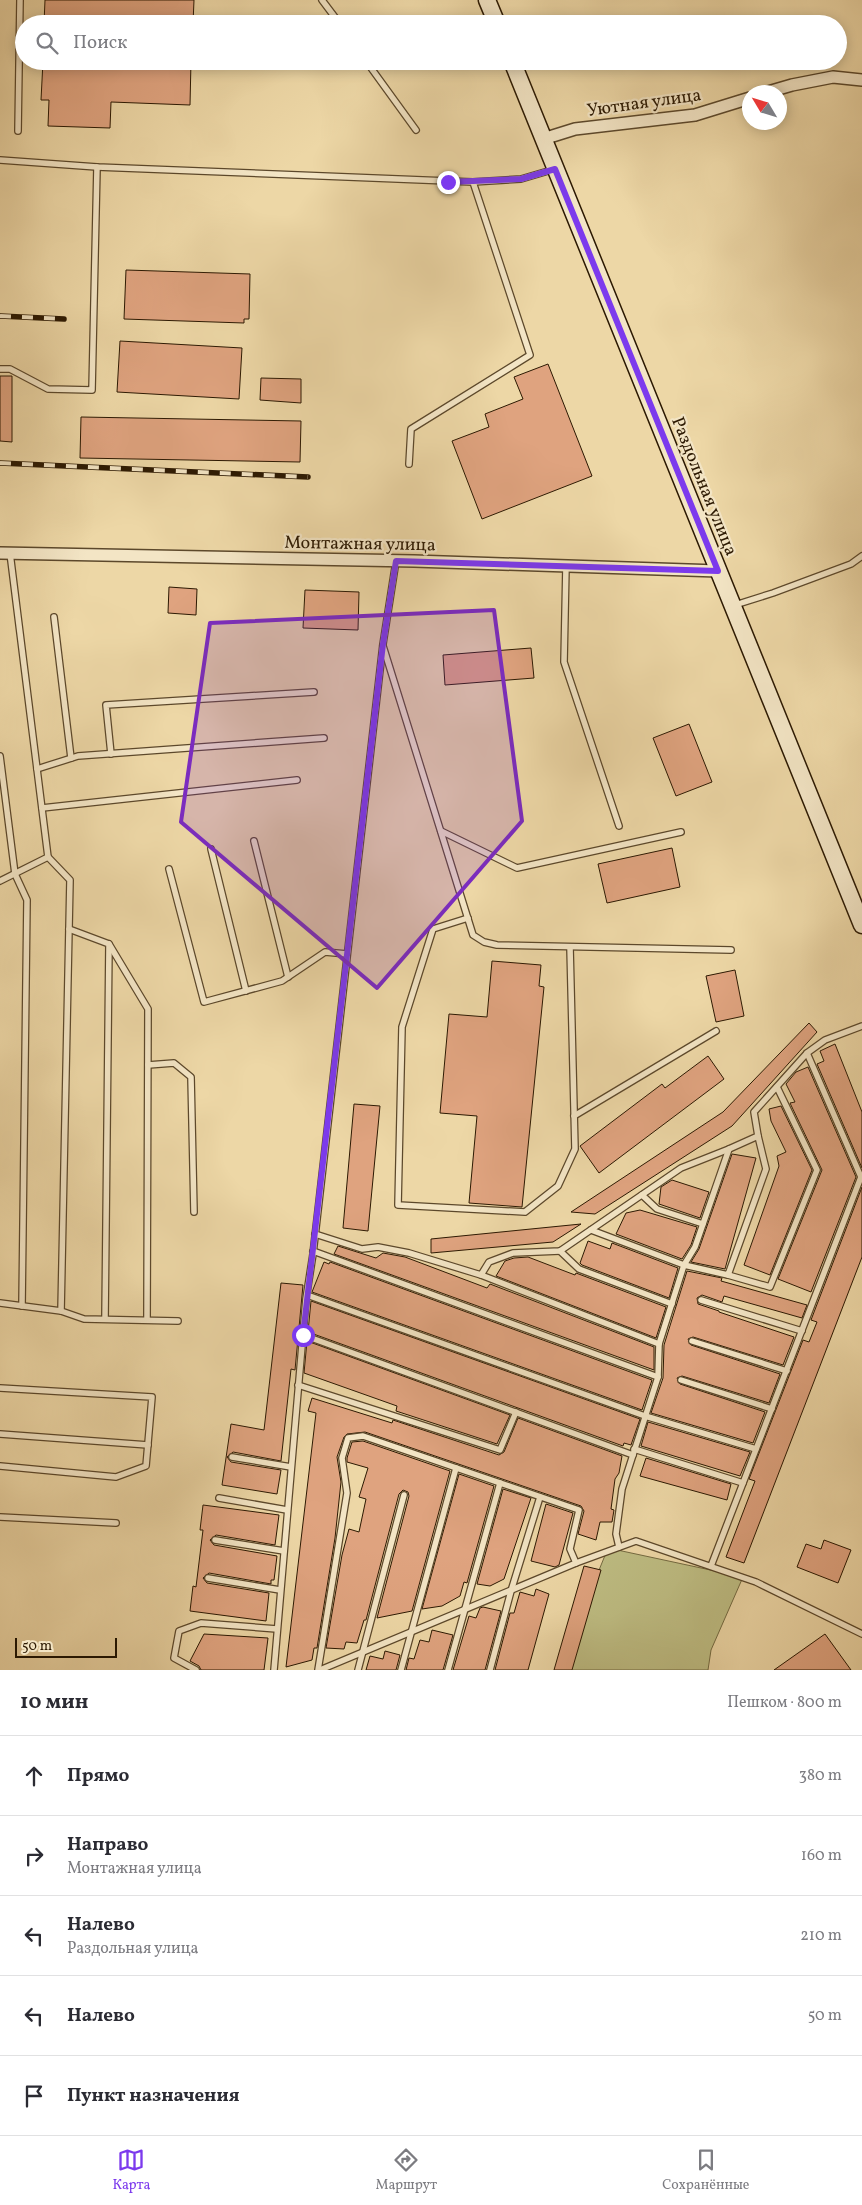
<!DOCTYPE html>
<html lang="ru">
<meta charset="utf-8">
<style>
:root{--surface:#fff;--page:#f2f2f3;--text:#2b2b33;--muted:#7c7c81;--line:#e1e1e2;--accent:#7c3aed}
body{margin:0;font-family:Vollkorn,serif;background:var(--page);color:var(--text)}
.compass{position:absolute;left:742px;top:85px;width:45px;height:45px;border-radius:50%;background:var(--surface);box-shadow:0 2px 12px #0003;rotate:308deg}
.scale{position:absolute;left:15px;bottom:12px;width:102px;box-sizing:border-box;padding-left:5px;border:2px solid #2c1902;border-top:0;font-size:14px;line-height:18px;white-space:nowrap;color:#2c1902;-webkit-text-stroke:4px #f3e5c5;paint-order:stroke}
.stop{position:absolute;width:15px;height:15px;margin:-11px;border:4px solid #7c3aed;border-radius:50%;background:#fff}
.stop.end{background:#7c3aed;border-color:#fff;box-shadow:0 1px 5px #0008}
.list{margin:0;padding:0;list-style:none}
h2{display:flex;justify-content:space-between;align-items:center;height:65px;margin:0;padding:0 20px;font-size:21px}
h2 small{font-size:16px;font-weight:400;color:var(--muted)}
.list li{display:grid;grid-template-columns:32px 1fr auto;gap:15px;align-items:center;box-sizing:border-box;height:80px;padding:0 20px;border-top:1px solid var(--line)}
.list b{display:block;font-size:19px;white-space:nowrap}
.list p{margin:0;font-size:16px;white-space:nowrap;color:var(--muted)}
.list em{font-size:16px;font-style:normal;color:var(--muted)}
.icon{flex:none;width:28px;height:28px;fill:none;stroke:currentColor;stroke-width:2;stroke-linecap:round;stroke-linejoin:round}
.map{position:relative;flex:none;width:862px;height:1670px;overflow:hidden}
.search{position:absolute;background:var(--surface);box-shadow:0 2px 12px #0003;left:15px;right:15px;top:15px;height:55px;display:flex;align-items:center;gap:12px;box-sizing:border-box;padding:0 18px;border-radius:28px;color:var(--muted);font-size:19px}
.sheet{height:465px;background:var(--surface)}
nav{display:flex;justify-content:space-around;align-items:center;box-sizing:border-box;height:70px;border-top:1px solid var(--line);background:var(--surface);font-size:14px;color:var(--muted)}
nav a{display:grid;justify-items:center;gap:2px}
nav .on{color:var(--accent)}
.map>svg:first-child{display:block}
</style>
<div class="map">
<svg width="862" height="1670" viewBox="0 0 862 1670">
<rect width="100%" height="100%" fill="#edd7a6"/>
<filter id="stains"><feTurbulence type="fractalNoise" baseFrequency=".004" numOctaves="4"/><feColorMatrix values="0 0 0 0 .2 0 0 0 0 .09 0 0 0 0 .02 0 0 0 .5 -.17"/></filter>
<radialGradient id="worn" r=".72"><stop offset=".6" stop-color="#630" stop-opacity="0"/><stop offset="1" stop-color="#630" stop-opacity=".3"/></radialGradient>
<path fill="#bebd83" stroke="#756b42" d="M608 1548 743 1577 711 1650 708 1670H560L562 1661Z"/>
<g fill="#dfa37f" stroke="#2c1902">
<path d="M45 0H194L193 24H44Z"/>
<path d="M43 61H191L190 105 111 102 110 128 48 126 49 100H41Z"/>
<path d="M126 270 250 274 249 319H244V323L124 319Z"/>
<path d="M120 341 242 348 239 399 117 392Z"/>
<path d="M548 364 592 476 482 519 452 441 489 427 485 414 523 399 514 377Z"/>
<path d="M0 376H12V442L0 441Z"/>
<path d="M261 378 301 379V403L260 400Z"/>
<path d="M81 417 301 421 300 462 80 458Z"/>
<path d="M169 587 197 589 196 615 168 613Z"/>
<path d="M305 590 359 592 358 630 303 628Z"/>
<path d="M531 648 534 678 445 685 443 655Z"/>
<path d="M689 724 712 782 676 796 653 738Z"/>
<path d="M672 848 680 887 607 903 598 864Z"/>
<path d="M492 961 541 965 539 986 544 987 522 1207 469 1203 477 1116 440 1113 449 1014 487 1017Z"/>
<path d="M735 970 744 1016 716 1022 706 976Z"/>
<path d="M809 1023 817 1032 732 1126 595 1214 571 1212 723 1112Z"/>
<path d="M835 1044 862 1112V1168L817 1064 824 1061 820 1051Z"/>
<path d="M708 1056 724 1079 599 1173 580 1146 662 1084 665 1088Z"/>
<path d="M808 1067 856 1177 811 1292 778 1279 822 1170 790 1103 795 1102 786 1084 796 1072Z"/>
<path d="M354 1104 380 1106 368 1231 343 1228Z"/>
<path d="M781 1106 812 1170 770 1275 744 1265 779 1166 777 1156 786 1152 771 1121 769 1109Z"/>
<path d="M732 1154 756 1158 725 1269 691 1262 699 1249Z"/>
<path d="M672 1180 709 1192 700 1218 659 1204 661 1187Z"/>
<path d="M862 1187V1257L744 1563 726 1557 755 1481 749 1479 803 1340 809 1342 817 1322 811 1320Z"/>
<path d="M640 1210 697 1227 691 1245 682 1259 616 1234 626 1213Z"/>
<path d="M581 1224 553 1242 431 1253V1239Z"/>
<path d="M588 1241 610 1249 612 1243 678 1268 669 1298 582 1265 580 1263Z"/>
<path d="M338 1246 376 1258 383 1253 405 1257 487 1288 490 1284 654 1347V1370L334 1254Z"/>
<path d="M528 1257 575 1275 576 1273 666 1307 656 1338 496 1276 505 1261 514 1258Z"/>
<path d="M324 1262 329 1264 330 1262 652 1380 642 1410 312 1292Z"/>
<path d="M687 1271 722 1278 721 1281 807 1305 802 1318 724 1296 722 1302 702 1295 697 1298 698 1304 719 1311V1312L794 1337 783 1365 693 1337 688 1339 691 1345 780 1374 769 1403 682 1376 677 1378 680 1384 765 1412 753 1443 651 1413 663 1378 664 1345Z"/>
<path d="M281 1283 303 1285 295 1370 291 1369 281 1461 233 1452 227 1457 231 1462 281 1470 277 1494 222 1485 231 1424 264 1430Z"/>
<path d="M311 1301 640 1419 631 1445 624 1443 623 1446 308 1332Z"/>
<path d="M307 1341 510 1415 497 1444 396 1411 397 1406 304 1373Z"/>
<path d="M312 1398 392 1423 393 1420 499 1455 504 1452 518 1418 622 1456 619 1473 615 1479 611 1509 614 1510 612 1522H600L596 1540 578 1534 584 1511 581 1506 365 1432 347 1434 344 1437 337 1457 341 1482 335 1538 317 1648H314L312 1660 286 1667 316 1413 308 1411Z"/>
<path d="M648 1422 750 1452 740 1476 641 1446Z"/>
<path d="M363 1441 450 1471 412 1611 377 1618 409 1496 408 1492 403 1490 399 1494 366 1620H364L357 1643 346 1642 344 1649 326 1648 342 1555 349 1529 359 1532 366 1499 359 1497 368 1468 347 1462V1458L352 1442Z"/>
<path d="M646 1458 731 1484 727 1500 640 1476Z"/>
<path d="M459 1474 494 1486 467 1583 464 1582 460 1596 442 1606 422 1609Z"/>
<path d="M503 1489 531 1498 504 1579 490 1586 477 1584Z"/>
<path d="M546 1504 573 1513 559 1565 555 1567 531 1561Z"/>
<path d="M203 1505 279 1515 275 1545 216 1535 210 1540 214 1545 277 1556 274 1580H271V1584L209 1573 203 1578 207 1583 269 1593 266 1621 190 1611 193 1586 196 1587 203 1530H200Z"/>
<path d="M824 1540 851 1550 838 1583 797 1567 806 1544 821 1549Z"/>
<path d="M584 1566 601 1570 572 1670H554Z"/>
<path d="M536 1589 549 1594 528 1670H495L510 1613H514L520 1592 534 1596Z"/>
<path d="M483 1607 501 1611 485 1670H453L469 1616 476 1618 480 1608Z"/>
<path d="M432 1630 453 1635 443 1670H406L409 1658 414 1659 420 1640 429 1642Z"/>
<path d="M204 1634 268 1638 264 1670H201L199 1666 190 1661Z"/>
<path d="M825 1634 851 1670H774Z"/>
<path d="M385 1651 400 1655 396 1670H366L370 1656 383 1659Z"/>
</g>
<g fill="none" stroke-linecap="round" stroke-linejoin="round">
<g stroke="#5c482b" stroke-width="8">
<g id="service">
<path d="M322 0 340 24"/>
<path d="M366 61 416 130"/>
<path d="M18 131 20 0"/>
<path d="M0 160 97 167 473 182 521 179 555 169"/>
<path d="M0 369H10L48 389 92 390 97 167"/>
<path d="M409 464 411 429 530 355 473 182"/>
<path d="M566 566 564 662 619 826"/>
<path d="M735 605 773 593 851 564 862 556"/>
<path d="M54 617 71 758"/>
<path d="M383 646 473 935 484 942 497 945 731 950"/>
<path d="M111 754 106 705 314 692"/>
<path d="M0 756 15 874 27 900 22 1306"/>
<path d="M37 769 78 756 324 738"/>
<path d="M42 808 297 780"/>
<path d="M441 831 517 868 681 832"/>
<path d="M254 841 288 977"/>
<path d="M211 849 246 991"/>
<path d="M48 857 70 880 61 1311 84 1319 178 1321"/>
<path d="M169 869 204 1002 282 981 325 952 347 954"/>
<path d="M0 881 48 857 10 553"/>
<path d="M468 918 433 929 402 1027 398 1205 525 1212 558 1186 575 1149 570 947"/>
<path d="M69 929 109 944 105 1319"/>
<path d="M109 944 148 1009 147 1320"/>
<path d="M148 1065 174 1063 191 1077 194 1212"/>
<path d="M574 1116 716 1031"/>
<path d="M642 1195 657 1209 703 1224"/>
<path d="M591 1230 684 1265 728 1275 766 1169 758 1136"/>
<path d="M315 1234 362 1249 378 1247 409 1253 481 1275"/>
<path d="M313 1251 658 1377"/>
<path d="M560 1251 579 1269 672 1304"/>
<path d="M728 1275 770 1287 817 1170 777 1087"/>
<path d="M307 1295 645 1416 756 1449"/>
<path d="M701 1300 802 1331"/>
<path d="M0 1303 61 1311"/>
<path d="M303 1335 633 1455"/>
<path d="M692 1341 787 1371"/>
<path d="M659 1344 481 1275 489 1262 513 1253 560 1251 681 1168 729 1149"/>
<path d="M681 1380 772 1409"/>
<path d="M298 1385 500 1450 516 1412"/>
<path d="M0 1388 152 1397 146 1466 116 1477 0 1466"/>
<path d="M0 1434 148 1445"/>
<path d="M634 1449 743 1483"/>
<path d="M232 1457 291 1467"/>
<path d="M219 1498 287 1510"/>
<path d="M0 1517 116 1523"/>
<path d="M215 1540 284 1551"/>
<path d="M619 1547 616 1534 622 1489 658 1377 659 1344 684 1265 695 1247 729 1149 758 1136 754 1112 807 1053 825 1040 862 1026"/>
<path d="M711 1566 861 1177 807 1053"/>
<path d="M208 1578 280 1590"/>
<path d="M196 1670 174 1658 179 1631 201 1623 277 1629"/>
<path d="M274 1670 306 1299 313 1254 383 644 396 561"/>
<path d="M318 1670 347 1493 342 1458 348 1438 363 1436 579 1510 570 1549 576 1563"/>
<path d="M320 1670 576 1563 636 1541 756 1582 862 1634"/>
<path d="M358 1670 404 1495"/>
<path d="M401 1670 456 1468"/>
<path d="M448 1670 500 1483"/>
<path d="M490 1670 511 1591 540 1497"/>
</g>
</g>
<g stroke="#5c482b" stroke-width="14">
<g id="minor">
<path d="M768 92 792 85 833 77 862 80"/>
<path d="M543 139 575 129 695 115 750 98"/>
<path d="M0 553 414 561 718 571"/>
</g>
</g>
<g stroke="#2c1902" stroke-width="19">
<g id="secondary">
<path d="M487 0 497 24"/>
<path d="M512 61 862 925"/>
</g>
</g>
<use href="#service" stroke="#f3e5c5" stroke-width="5.5"/>
<use href="#minor" stroke="#f3e5c5" stroke-width="11"/>
<use href="#secondary" stroke="#f3e5c5" stroke-width="16"/>
<g stroke="#2c1902" stroke-width="5.5">
<g id="rail">
<path d="M0 316 64 319"/>
<path d="M0 463 308 477"/>
</g>
</g>
<use href="#rail" stroke="#f3e5c5" stroke-width="4" stroke-dasharray="11" stroke-linecap="butt"/>
</g>
<g fill="none" stroke-linecap="round" stroke-linejoin="round">
<path stroke="#7c3aed" stroke-width="6" d="M303 1335 383 644 396 561 718 571 555 169 521 179 448 182"/>
</g>
<path fill="#7b2cbf" fill-opacity="0.2" stroke="#7b2cbf" stroke-width="4" stroke-linejoin="round" d="M494 610 522 821 377 988 181 822 210 623Z"/>
<g text-anchor="middle" stroke-width="4.5" stroke-linejoin="round" paint-order="stroke">
<g font-size="18" fill="#2c1902" stroke="#f3e5c5">
<text transform="translate(644 102) rotate(-8)" y="6">Уютная улица</text>
<text transform="translate(705 486) rotate(68)" y="6">Раздольная улица</text>
<text transform="translate(360 543) rotate(1)" y="6">Монтажная улица</text>
</g>
</g>
<rect width="100%" height="100%" filter="url(#stains)"/>
<rect width="100%" height="100%" fill="url(#worn)"/>
</svg>
<svg class="compass" viewBox="-18 -18 36 36"><path d="M0-13l5 13h-10z" fill="#e53935"/><path d="M0 13l5-13h-10z" fill="#7c7c81"/></svg>
<div class="scale">50 m</div>
<div class="stop" style="left:303px;top:1335px"></div>
<div class="stop end" style="left:448px;top:182px"></div>
<div class="search"><svg class="icon" aria-label="search" viewBox="0 0 24 24"><circle cx="10" cy="10" r="6"/><path d="M15 15l6 6"/></svg>Поиск</div>
</div>
<section class="sheet">
<h2>10 мин<small>Пешком · 800 m</small></h2>
<ul class="list">
<li><svg class="icon" aria-label="ahead" viewBox="0 0 24 24"><path d="M12 20V5M6 11l6-6 6 6"/></svg><div><b>Прямо</b></div><em>380 m</em></li>
<li><svg class="icon" aria-label="right" viewBox="0 0 24 24"><path d="M7 20v-9h11M14 6l5 5-5 5"/></svg><div><b>Направо</b><p>Монтажная улица</p></div><em>160 m</em></li>
<li><svg class="icon" aria-label="left" viewBox="0 0 24 24"><path d="M17 20v-9H6M10 6l-5 5 5 5"/></svg><div><b>Налево</b><p>Раздольная улица</p></div><em>210 m</em></li>
<li><svg class="icon" aria-label="left" viewBox="0 0 24 24"><path d="M17 20v-9H6M10 6l-5 5 5 5"/></svg><div><b>Налево</b></div><em>50 m</em></li>
<li><svg class="icon" aria-label="arrive" viewBox="0 0 24 24"><path d="M6 21V4h12l-3 4 3 4H6"/></svg><div><b>Пункт назначения</b></div></li>
</ul>
</section>
<nav>
<a class="on"><svg class="icon" aria-label="map" viewBox="0 0 24 24"><path d="M3 6l6-2 6 2 6-2v14l-6 2-6-2-6 2zM9 4v14M15 6v14"/></svg>Карта</a>
<a><svg class="icon" aria-label="directions" viewBox="0 0 24 24"><path d="M12 3l9 9-9 9-9-9zM9 14v-3h6M13 9l2 2-2 2"/></svg>Маршрут</a>
<a><svg class="icon" aria-label="saved" viewBox="0 0 24 24"><path d="M7 4h10v16l-5-4-5 4z"/></svg>Сохранённые</a>
</nav>
